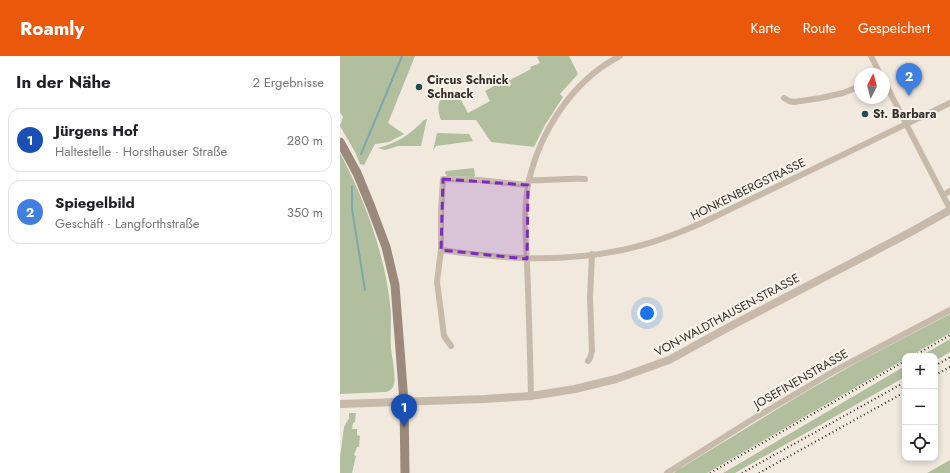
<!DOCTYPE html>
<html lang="de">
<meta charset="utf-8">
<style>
:root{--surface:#fff;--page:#f6f6f6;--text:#202124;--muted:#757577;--line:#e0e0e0;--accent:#ea580c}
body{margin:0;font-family:Jost,sans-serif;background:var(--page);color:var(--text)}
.controls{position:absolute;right:12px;bottom:12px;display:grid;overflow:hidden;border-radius:8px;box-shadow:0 2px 6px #0003}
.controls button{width:36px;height:36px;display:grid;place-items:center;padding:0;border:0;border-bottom:1px solid var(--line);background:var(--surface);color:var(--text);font:20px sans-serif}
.compass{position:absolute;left:514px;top:12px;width:36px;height:36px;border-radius:50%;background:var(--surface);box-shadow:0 2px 6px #0003;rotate:6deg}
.you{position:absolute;left:307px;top:257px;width:14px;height:14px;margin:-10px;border:3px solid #fff;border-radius:50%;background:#1a73e8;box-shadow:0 0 0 6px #1a73e833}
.badge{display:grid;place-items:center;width:26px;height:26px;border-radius:50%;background:var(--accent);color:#fff;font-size:13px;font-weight:700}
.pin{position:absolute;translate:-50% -33px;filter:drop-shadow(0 1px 2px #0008)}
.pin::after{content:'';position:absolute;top:21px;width:14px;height:12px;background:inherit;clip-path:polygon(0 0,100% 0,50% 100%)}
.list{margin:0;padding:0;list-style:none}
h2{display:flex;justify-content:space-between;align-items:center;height:52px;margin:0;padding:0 16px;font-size:17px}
h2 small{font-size:13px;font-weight:400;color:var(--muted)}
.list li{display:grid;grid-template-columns:26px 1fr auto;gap:12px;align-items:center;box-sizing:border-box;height:64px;margin:0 8px 8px;padding:0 8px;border:1px solid var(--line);border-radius:12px}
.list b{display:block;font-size:15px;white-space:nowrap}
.list p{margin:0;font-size:13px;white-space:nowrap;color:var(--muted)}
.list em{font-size:13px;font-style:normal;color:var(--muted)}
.icon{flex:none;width:22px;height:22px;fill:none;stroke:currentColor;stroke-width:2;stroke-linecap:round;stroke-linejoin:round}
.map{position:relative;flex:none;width:610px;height:417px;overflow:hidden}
header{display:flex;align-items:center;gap:24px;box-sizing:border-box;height:56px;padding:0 20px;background:var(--accent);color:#fff}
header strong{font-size:19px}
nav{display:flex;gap:22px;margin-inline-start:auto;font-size:14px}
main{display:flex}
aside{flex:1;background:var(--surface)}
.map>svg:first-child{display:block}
</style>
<header>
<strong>Roamly</strong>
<nav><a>Karte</a><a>Route</a><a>Gespeichert</a></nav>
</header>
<main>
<aside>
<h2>In der Nähe<small>2 Ergebnisse</small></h2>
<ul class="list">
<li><span class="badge" style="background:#1a4fb4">1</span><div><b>Jürgens Hof</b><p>Haltestelle · Horsthauser Straße</p></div><em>280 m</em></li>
<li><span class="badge" style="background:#3f7fe0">2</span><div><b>Spiegelbild</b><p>Geschäft · Langforthstraße</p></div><em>350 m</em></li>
</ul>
</aside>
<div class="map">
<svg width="610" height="417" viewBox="0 0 610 417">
<rect width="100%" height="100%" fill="#f1e9de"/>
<g fill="#b2bf9f">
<path d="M0 0H75L48 67 64 78 49 86 35 88 24 109 20 108 15 96 0 70 3 61 0 56Z"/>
<path d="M199 0H229L238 18 220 38 223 41 205 69 194 91 151 86 136 64H101C97 55 96 39 110 40 113 40 116 42 120 42L128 57 150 45 145 35 167 23 170 24 191 13 190 11 200 7 197 1Z"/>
<path d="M87 63 81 90H58L45 94 38 92C57 87 71 78 84 64Z"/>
<path d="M97 77 129 78 133 85 96 90 93 95Z"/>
<path d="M0 97C24 142 44 196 50 247 52 262 50 277 51 292 52 300 56 321 54 328 53 333 50 335 46 336L0 338Z"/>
<path d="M134 112 135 120 134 121 107 120 105 117 106 115Z"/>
<path d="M610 258V277L570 300H565V303L367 417H334L338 412H341L462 338 518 306Z"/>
<path d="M610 283V296L595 305V300H581Z"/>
<path d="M565 310V321L395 417H383Z"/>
<path d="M9 357H16L15 366 13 367 12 373H17V379L20 380 19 391H17L14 399 16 400 12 417H0V402L4 371 9 362Z"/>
<path d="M610 404V417H587Z"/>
</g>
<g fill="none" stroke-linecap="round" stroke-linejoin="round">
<g stroke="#7fa6ab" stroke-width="2">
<path d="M21 98 62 0"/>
<path d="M12 130V153L25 234"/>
</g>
<g stroke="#c8baab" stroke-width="6">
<path d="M531 0 540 18"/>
<path d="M544 25 610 153"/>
<path d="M444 42 449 45 454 46 481 42 503 37 520 30"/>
<path d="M189 124C208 125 226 122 245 123"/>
<path d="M603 139 610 135"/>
<path d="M101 194V155L103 123 139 124 188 129"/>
<path d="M111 290 104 280 97 226 101 194C163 203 221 207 282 194 312 188 340 177 368 164L610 47"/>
<path d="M248 305 250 302 252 295 250 242 252 198"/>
<path d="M191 340C190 296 189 253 187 209 186 181 183 152 189 124 201 74 233 24 280 0"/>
<path d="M327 417 413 363 496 314 610 254"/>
</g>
<path stroke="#c8baab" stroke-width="8" d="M0 348 145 343 191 340 235 333 276 323 329 304 389 271 571 176 610 154"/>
<path stroke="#9b8a7c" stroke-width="9" d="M0 86 17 117 31 151 46 191 55 229 64 346 65 417"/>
<g stroke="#362f2a" stroke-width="2" stroke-dasharray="1 3" stroke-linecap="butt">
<path d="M574 300 610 279"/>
<path d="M595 310 610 301"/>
<path d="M595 319 610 311"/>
<path d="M370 417 565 305"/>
<path d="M402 417 565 326"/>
<path d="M419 417 565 336"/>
</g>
</g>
<path fill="#7b2cbf" fill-opacity="0.2" stroke="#7b2cbf" stroke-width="3" stroke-dasharray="8 5" stroke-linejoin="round" d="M103 123 188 129 187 203 101 194Z"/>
<g fill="#224d54" stroke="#f8f3ea" stroke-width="1.5">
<circle cx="79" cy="31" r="4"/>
<circle cx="525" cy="58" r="4"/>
</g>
<g text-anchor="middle" stroke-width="4" stroke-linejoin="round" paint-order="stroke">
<g font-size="12" font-weight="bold" fill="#362f2a" stroke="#f8f3ea" text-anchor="start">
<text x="87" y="28">Circus Schnick<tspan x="87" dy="14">Schnack</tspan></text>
<text x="533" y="62">St. Barbara</text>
</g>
<g font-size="12" fill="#362f2a" stroke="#f8f3ea">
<text transform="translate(408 133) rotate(-26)" y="4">HONKENBERGSTRASSE</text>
<text transform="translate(387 259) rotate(-28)" y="4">VON-WALDTHAUSEN-STRASSE</text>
<text transform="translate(461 323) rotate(-30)" y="4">JOSEFINENSTRASSE</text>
</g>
</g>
</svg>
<div class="controls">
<button>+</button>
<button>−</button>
<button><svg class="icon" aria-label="locate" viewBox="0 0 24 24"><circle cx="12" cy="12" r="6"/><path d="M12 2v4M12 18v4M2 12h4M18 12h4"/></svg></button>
</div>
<svg class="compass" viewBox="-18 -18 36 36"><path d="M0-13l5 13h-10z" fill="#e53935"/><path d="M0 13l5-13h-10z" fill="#757577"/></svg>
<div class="you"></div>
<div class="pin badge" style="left:64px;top:371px;background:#1a4fb4">1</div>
<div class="pin badge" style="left:569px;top:40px;background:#3f7fe0">2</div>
</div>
</main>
